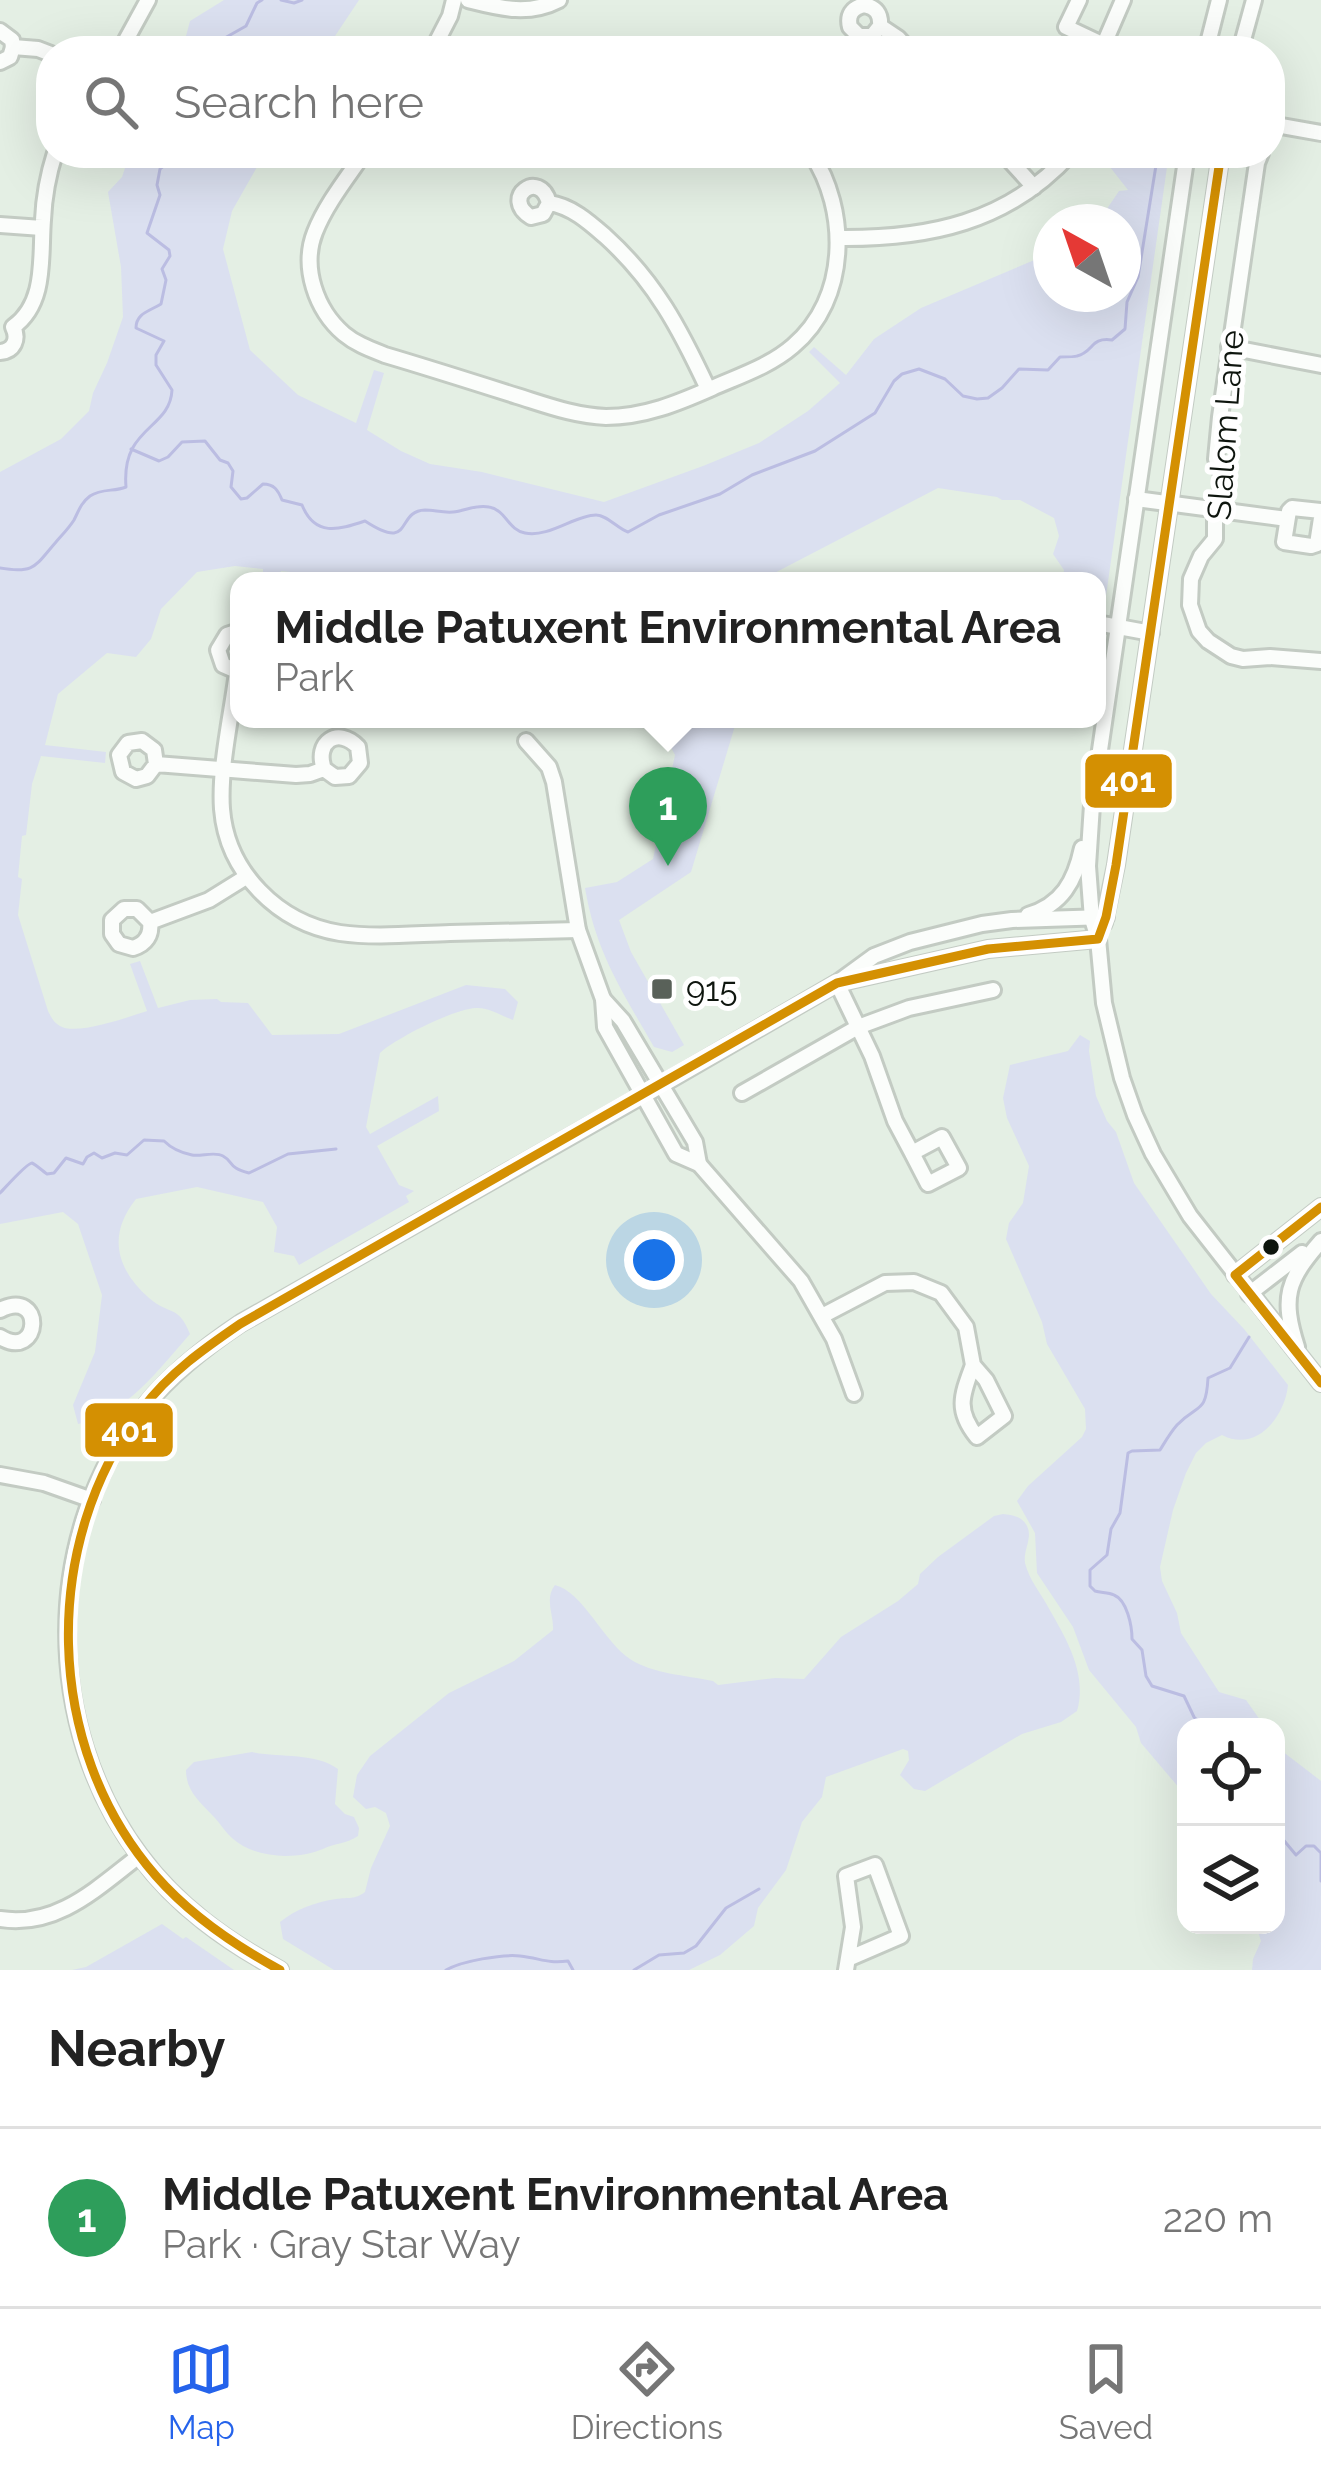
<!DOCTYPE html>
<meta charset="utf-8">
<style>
:root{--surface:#fff;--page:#f6f6f6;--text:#222;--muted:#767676;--line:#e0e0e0;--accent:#2563eb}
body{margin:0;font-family:Raleway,sans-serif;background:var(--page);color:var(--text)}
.controls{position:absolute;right:36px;bottom:36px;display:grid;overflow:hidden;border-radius:24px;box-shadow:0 12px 48px #0002}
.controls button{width:108px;height:108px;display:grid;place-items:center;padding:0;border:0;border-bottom:3px solid var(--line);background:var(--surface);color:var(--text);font:60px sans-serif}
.compass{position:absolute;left:1033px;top:204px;width:108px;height:108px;border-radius:50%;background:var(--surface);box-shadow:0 12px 48px #0002;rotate:320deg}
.you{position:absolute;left:654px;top:1260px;width:42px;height:42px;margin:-30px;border:9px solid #fff;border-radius:50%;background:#1a73e8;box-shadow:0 0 0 18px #1a73e833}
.badge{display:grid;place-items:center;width:78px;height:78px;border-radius:50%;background:var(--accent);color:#fff;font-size:39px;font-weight:700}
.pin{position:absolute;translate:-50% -99px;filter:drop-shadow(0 3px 6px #0008)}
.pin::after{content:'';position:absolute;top:63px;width:42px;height:36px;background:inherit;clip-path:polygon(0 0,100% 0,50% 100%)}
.popup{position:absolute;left:230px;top:572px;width:876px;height:156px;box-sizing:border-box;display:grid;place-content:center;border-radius:24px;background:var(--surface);filter:drop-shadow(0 3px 9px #0005);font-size:39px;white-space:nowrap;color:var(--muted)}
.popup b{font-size:45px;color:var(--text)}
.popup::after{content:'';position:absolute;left:50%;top:100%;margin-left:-24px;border:24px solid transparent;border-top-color:var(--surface)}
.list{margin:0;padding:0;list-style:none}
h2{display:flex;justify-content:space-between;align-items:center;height:156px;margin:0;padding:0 48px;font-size:51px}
h2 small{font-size:39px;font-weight:400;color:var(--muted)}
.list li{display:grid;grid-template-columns:78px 1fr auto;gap:36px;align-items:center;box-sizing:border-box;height:180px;padding:0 48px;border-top:3px solid var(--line)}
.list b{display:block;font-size:45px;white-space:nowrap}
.list p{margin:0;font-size:39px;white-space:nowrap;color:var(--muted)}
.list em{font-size:39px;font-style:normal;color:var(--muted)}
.icon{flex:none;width:66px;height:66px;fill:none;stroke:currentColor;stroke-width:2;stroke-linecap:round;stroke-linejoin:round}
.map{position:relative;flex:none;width:1321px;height:1970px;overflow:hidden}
.search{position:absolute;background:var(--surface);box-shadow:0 12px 48px #0002;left:36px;right:36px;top:36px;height:132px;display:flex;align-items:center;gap:30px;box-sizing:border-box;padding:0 42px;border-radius:48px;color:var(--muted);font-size:45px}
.sheet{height:336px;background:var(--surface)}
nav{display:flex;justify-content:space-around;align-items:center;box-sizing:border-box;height:168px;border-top:3px solid var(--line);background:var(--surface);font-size:33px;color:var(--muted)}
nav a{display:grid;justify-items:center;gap:6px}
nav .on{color:var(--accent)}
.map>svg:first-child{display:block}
</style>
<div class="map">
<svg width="1321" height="1970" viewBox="0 0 1321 1970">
<rect width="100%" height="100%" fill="#e4efe4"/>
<g fill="#dbe0f0">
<path d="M224 0H359L325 51H192L185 40 190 21Z"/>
<path d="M163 153H265L232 211 223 249 250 350 298 395 356 423 374 370 384 373 367 430 401 451 430 464 482 472 604 502 703 466 759 443 808 411 840 383 809 352 814 347 846 375 874 339 921 308 1051 253V294H1123V222H1098L1119 191 1128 190 1099 153H1169L1106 596 1097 603V581H1062L1064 570 1053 554 1059 536 1054 518 1020 500H1002L997 497 938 488 759 581H333L328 576 281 571 279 581H263V569L235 566 197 572 161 609 151 639 136 657 107 653 58 694 45 745 106 752 105 763 41 756 32 784 26 835 22 836 18 877 22 879 18 915 48 1011C51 1017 54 1023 60 1026 76 1036 128 1017 147 1011L130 964 140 961 158 1008 190 1000 217 999 221 1002 248 1003 272 1035 339 1034 466 985 505 989 518 1002 513 1020C502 1016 488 1007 476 1008 454 1009 396 1038 380 1053L366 1127 370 1134 438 1096 439 1111 377 1146 399 1185 414 1191 406 1196 409 1202 299 1265 294 1256 274 1252 277 1227 263 1202 197 1187 136 1199C108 1234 115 1268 149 1298 170 1316 178 1304 190 1334 159 1369 126 1415 78 1424L73 1405 95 1352 102 1295 78 1224 63 1212 0 1224V472L61 439 89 411 93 393 107 363 123 317 121 267 108 192 122 177 126 165 157 162Z"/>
<path d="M656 719H737L691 872 619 920 631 952 684 1045 672 1052 654 1047C622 991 596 953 585 888L617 882 653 859 675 755Z"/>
<path d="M1080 1035 1090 1041 1089 1051 1096 1096 1107 1121 1116 1132 1134 1183 1211 1294 1244 1329 1288 1385C1285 1417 1256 1453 1222 1435L1206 1443 1196 1453 1186 1473 1173 1510 1160 1567 1162 1581 1177 1613 1181 1633 1219 1692 1246 1700 1265 1727H1186V1796L1141 1743 1136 1727 1089 1670 1073 1627 1037 1573 1035 1533 1017 1501 1028 1486 1082 1437 1086 1429 1085 1409 1047 1344 1042 1322 1006 1239 1009 1223 1023 1203 1029 1166 1007 1118 1003 1098 1010 1065 1068 1051Z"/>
<path d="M1003 1514C1012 1515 1022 1516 1027 1526 1033 1538 1023 1550 1025 1563 1029 1579 1039 1591 1047 1605 1065 1637 1088 1673 1077 1711L1061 1722 1022 1734 925 1791 914 1789 900 1775 909 1760 908 1751 903 1749 826 1777 822 1797 802 1822 786 1870 758 1908 754 1926 720 1955 689 1970H334L283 1939 280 1922C296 1909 316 1902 336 1899 349 1897 354 1900 365 1892L371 1868 390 1826 386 1813 375 1807 366 1809 353 1797 357 1775 370 1756 449 1693 514 1661 553 1630C554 1615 544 1599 555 1585 582 1591 605 1643 630 1659 653 1674 685 1675 713 1681L718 1685 775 1678 804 1679 841 1637 898 1601 918 1584 920 1574 938 1557 994 1516Z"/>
<path d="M1276 1742 1282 1751 1321 1781V1970H1252L1253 1959 1261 1941 1256 1925H1276Z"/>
<path d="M252 1752C280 1758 315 1752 338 1769L335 1804 345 1814 354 1817 359 1828 358 1836C347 1844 335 1843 323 1849 296 1860 255 1859 232 1838 225 1832 220 1823 214 1817 199 1801 186 1791 186 1770L194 1762Z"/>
<path d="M162 1924 183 1939 186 1937 234 1970H72L86 1967Z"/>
</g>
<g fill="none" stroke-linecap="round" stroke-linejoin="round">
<g stroke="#bbbde2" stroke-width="3">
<path d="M281 0 294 3 302 0"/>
<path d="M219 51 223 39 246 26 257 3 262 0"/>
<path d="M209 153 219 158 222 153"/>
<path d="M131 449 159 461 168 457 182 442 205 441 220 460 228 463 233 471 231 487 241 499 247 498 263 484C274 484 278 490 282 500L302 505C315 537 338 530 365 521 414 553 395 511 425 510 434 510 443 513 453 512 465 511 476 504 489 507 506 510 508 530 525 533 549 538 575 515 596 515 607 515 617 528 628 532L659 515 720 494 752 475 815 451 875 413 894 381 902 374 919 369 945 379 963 396 977 399 988 398 1002 388 1019 369 1048 370 1060 357C1062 357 1075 357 1077 356 1094 352 1090 337 1112 340L1125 329 1127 302 1138 277 1158 153"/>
<path d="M0 568C35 574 35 566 56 542 62 535 69 528 74 520 79 510 81 503 90 496 102 488 114 492 126 487 121 426 170 430 172 390L156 365V355L164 341 136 328C136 313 150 311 161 304L166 280 162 269 170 256 169 250 147 233 160 195 157 185 160 169C171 158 186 163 199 153"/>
<path d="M0 1193C4 1189 27 1163 32 1163 35 1164 44 1172 47 1174L54 1173 66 1158 83 1164 87 1157 94 1153 102 1158 115 1153 127 1155 144 1140 164 1141C171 1148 182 1153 192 1155 200 1157 215 1151 223 1156 234 1162 228 1168 249 1173L288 1154 336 1149"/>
<path d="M1204 1727 1194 1717 1184 1696 1152 1686 1146 1676 1142 1650 1132 1639C1132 1626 1127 1600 1114 1595 1108 1592 1101 1593 1095 1591L1090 1586V1570L1107 1555 1111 1529 1120 1513 1128 1453 1132 1451 1160 1450C1165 1442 1170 1433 1177 1425 1198 1403 1206 1415 1208 1378L1230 1368 1249 1337"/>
<path d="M1276 1831 1296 1855 1306 1846H1314L1321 1853V1881"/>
<path d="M446 1970C462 1961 502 1954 520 1956 540 1958 547 1964 568 1961L573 1970"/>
<path d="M634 1970 659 1955 684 1953 696 1946 726 1908 759 1889"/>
</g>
<g stroke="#c3cbc3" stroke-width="20">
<g id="minor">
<path d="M468 0C500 8 528 16 559 0"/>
<path d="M1079 0 1066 27 1102 44"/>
<path d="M880 26 872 36H859L850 27C847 15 852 8 864 5 876 7 881 14 880 26L898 38 910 51"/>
<path d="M0 31 12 40 13 47"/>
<path d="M13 47 38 49 51 54"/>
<path d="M120 51 148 0"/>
<path d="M432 51 450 16 454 0"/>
<path d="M1101 51 1123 0"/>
<path d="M1206 51 1219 0"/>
<path d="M1240 51 1254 0"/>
<path d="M0 62 10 57 13 47"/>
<path d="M1270 124 1321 133"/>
<path d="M364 153C347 178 326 204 315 232 301 267 316 310 344 334 356 344 370 349 385 355 429 368 473 382 517 396 546 405 575 416 606 417 644 417 678 403 712 388 739 376 770 366 793 346 849 299 849 210 811 153"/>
<path d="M1003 153 1034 187"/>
<path d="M1187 153 1092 805 1088 866 1092 919 1098 939 1104 1003 1122 1078 1135 1115 1153 1154 1190 1216 1321 1383"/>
<path d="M1261 153 1257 163 1220 417 1216 459 1226 485 1215 502V539L1201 556 1191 579 1190 605 1199 631 1208 641 1231 656 1243 659 1270 657 1321 661"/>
<path d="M549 203 543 214 531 217C500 198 540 168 549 203 571 206 589 222 605 236 655 281 680 329 708 389"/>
<path d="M0 225 42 228"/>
<path d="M838 238C928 239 1008 223 1071 153"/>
<path d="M1229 347 1321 365"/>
<path d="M0 352C14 351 19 339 13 327 47 303 40 256 43 220 44 196 48 175 55 153"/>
<path d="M1136 499 1287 519"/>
<path d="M1321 511 1292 508 1289 511 1284 542 1311 546 1317 544 1321 518"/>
<path d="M1097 623 1151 633"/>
<path d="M239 631 227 635 218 650 223 665 239 672"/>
<path d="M237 672C232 713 219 768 222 809 227 872 278 923 340 933 375 938 414 934 450 933 493 932 536 931 578 930"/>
<path d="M526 741 549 767 554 782 578 930 603 999 605 1027 676 1154 699 1164 801 1281 834 1339 854 1394"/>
<path d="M156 764 147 776 136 779 123 772 119 755 128 743 142 741 154 750 156 764 296 775 310 774 324 769C314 742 338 726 358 747L360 763 349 776 335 777 324 769"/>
<path d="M1028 915C1062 905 1075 881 1082 848"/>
<path d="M150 922C152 935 146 944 133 948L119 944 112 934V920L124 909H137L150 922 209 900 246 877"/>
<path d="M1104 923 1116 865 1221 153"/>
<path d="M842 982 988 949 1098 939"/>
<path d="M837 983 872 1056 895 1121 912 1153 942 1137 959 1168 928 1184 912 1153"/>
<path d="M603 999 623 1021 695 1142 699 1164"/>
<path d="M742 1093 858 1027 909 1008 993 990"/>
<path d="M1235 1275 1321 1207"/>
<path d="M1249 1294 1302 1253"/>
<path d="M0 1310C45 1287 41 1362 0 1337"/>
<path d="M822 1316 885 1283 914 1282 941 1293 966 1327 973 1365 986 1380 1004 1416 977 1437C955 1410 962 1395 973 1365"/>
<path d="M1297 1347C1281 1297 1287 1280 1321 1241"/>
<path d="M0 1475 44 1483 92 1500"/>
<path d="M0 1919C57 1928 97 1888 139 1856"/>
<path d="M280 1970C226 1941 177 1906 140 1856 43 1727 41 1532 145 1406 172 1373 205 1347 241 1323L661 1085 837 983 874 956 910 942 982 924 1012 920 1106 917"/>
<path d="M846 1970 853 1927 846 1876 875 1865 901 1936 850 1958"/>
</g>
</g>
<use href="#minor" stroke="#fbfdfb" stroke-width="14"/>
<g stroke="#fff" stroke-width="18">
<g id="bus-1">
<path d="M1321 1207 1235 1275 1321 1383"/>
<path d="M280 1970C234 1945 191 1916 156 1876 43 1747 40 1542 143 1408 169 1373 205 1348 240 1324L837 983 988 949 1098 939 1106 917 1116 865 1221 153"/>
</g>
</g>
<use href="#bus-1" stroke="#d49002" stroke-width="9"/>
</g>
<rect fill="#596159" stroke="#fff" stroke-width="4.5" x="650" y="977" width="24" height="24" rx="6"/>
<circle fill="#0e150e" stroke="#fff" stroke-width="4.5" cx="1271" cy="1247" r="10"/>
<g text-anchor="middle" stroke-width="10" stroke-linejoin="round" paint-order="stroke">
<g font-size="33" fill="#0e150e" stroke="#fff">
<text transform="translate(1225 425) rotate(-86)" y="12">Slalom Lane</text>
</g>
<g font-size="33" fill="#0e150e" stroke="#fff" text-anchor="start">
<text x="686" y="1001">915</text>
</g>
</g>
<g stroke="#fff" stroke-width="4.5">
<rect x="1083" y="752" width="91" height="58" rx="12" fill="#d49002"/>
<rect x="83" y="1401" width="92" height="58" rx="12" fill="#d49002"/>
</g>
<g font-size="33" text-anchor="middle" font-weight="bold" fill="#fff">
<text x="1128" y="792">401</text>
<text x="129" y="1442">401</text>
</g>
</svg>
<div class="controls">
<button><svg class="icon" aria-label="locate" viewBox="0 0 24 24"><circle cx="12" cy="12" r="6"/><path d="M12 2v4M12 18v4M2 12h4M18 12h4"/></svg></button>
<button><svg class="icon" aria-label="layers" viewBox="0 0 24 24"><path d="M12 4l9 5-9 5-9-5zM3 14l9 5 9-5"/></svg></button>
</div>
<svg class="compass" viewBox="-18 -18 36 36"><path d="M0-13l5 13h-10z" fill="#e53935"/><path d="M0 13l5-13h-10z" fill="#767676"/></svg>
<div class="you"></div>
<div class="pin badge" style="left:668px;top:866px;background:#2e9e5b">1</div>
<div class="popup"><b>Middle Patuxent Environmental Area</b>Park</div>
<div class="search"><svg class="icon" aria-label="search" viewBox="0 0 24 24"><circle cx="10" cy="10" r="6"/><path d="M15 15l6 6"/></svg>Search here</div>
</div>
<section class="sheet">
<h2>Nearby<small></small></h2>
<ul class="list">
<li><span class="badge" style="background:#2e9e5b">1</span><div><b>Middle Patuxent Environmental Area</b><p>Park · Gray Star Way</p></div><em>220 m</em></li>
</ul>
</section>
<nav>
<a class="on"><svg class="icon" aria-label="map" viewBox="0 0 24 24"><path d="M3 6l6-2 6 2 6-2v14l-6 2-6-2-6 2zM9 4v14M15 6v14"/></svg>Map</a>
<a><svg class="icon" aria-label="directions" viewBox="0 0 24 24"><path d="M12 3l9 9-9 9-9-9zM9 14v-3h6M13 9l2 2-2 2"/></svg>Directions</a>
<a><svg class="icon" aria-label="saved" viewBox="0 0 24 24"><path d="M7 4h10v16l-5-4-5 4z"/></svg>Saved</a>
</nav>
